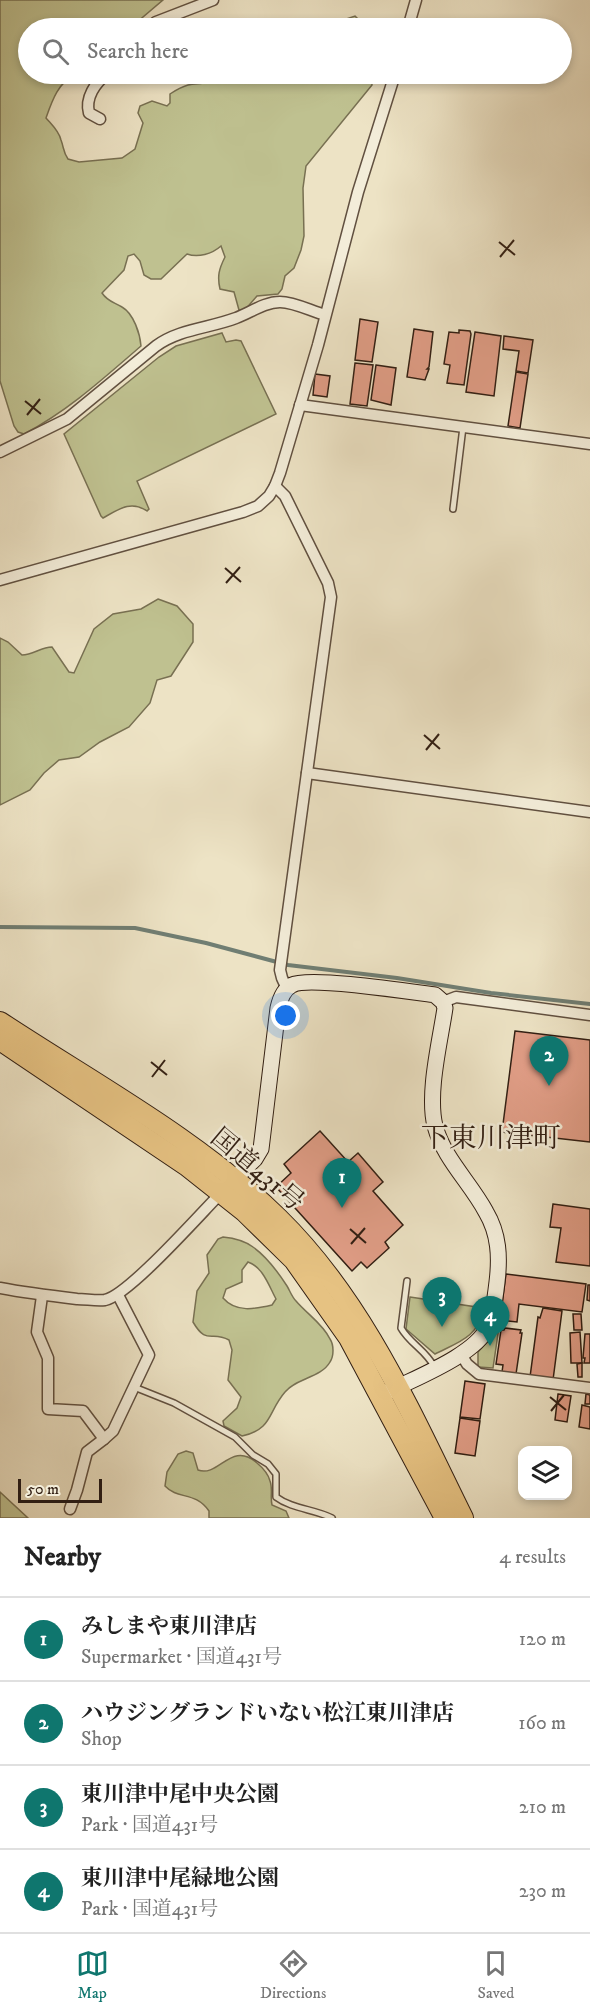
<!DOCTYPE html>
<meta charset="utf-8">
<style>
:root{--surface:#fff;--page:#f2f2f2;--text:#222;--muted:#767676;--line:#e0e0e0;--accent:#0f766e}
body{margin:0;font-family:"IM FELL DW Pica","Noto Serif JP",serif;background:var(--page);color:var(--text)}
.controls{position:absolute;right:18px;bottom:18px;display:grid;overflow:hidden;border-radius:12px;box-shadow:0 3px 9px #0003}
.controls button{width:54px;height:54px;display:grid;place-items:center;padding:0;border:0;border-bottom:2px solid var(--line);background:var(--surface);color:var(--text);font:30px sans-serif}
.scale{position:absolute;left:18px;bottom:15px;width:84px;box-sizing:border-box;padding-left:6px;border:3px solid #321f13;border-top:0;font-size:16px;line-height:21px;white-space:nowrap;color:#321f13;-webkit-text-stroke:4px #f3edd9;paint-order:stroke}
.you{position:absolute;left:286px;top:1016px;width:21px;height:21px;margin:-15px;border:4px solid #fff;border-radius:50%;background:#1a73e8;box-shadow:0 0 0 9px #1a73e833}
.badge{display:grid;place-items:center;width:39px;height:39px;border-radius:50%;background:var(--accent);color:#fff;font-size:20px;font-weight:700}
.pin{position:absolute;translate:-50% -50px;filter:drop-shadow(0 2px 3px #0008)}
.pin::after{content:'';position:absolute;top:32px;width:21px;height:18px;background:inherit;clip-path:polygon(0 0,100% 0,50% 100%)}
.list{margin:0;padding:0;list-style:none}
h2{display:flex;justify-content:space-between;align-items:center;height:78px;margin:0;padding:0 24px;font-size:26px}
h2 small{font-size:20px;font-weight:400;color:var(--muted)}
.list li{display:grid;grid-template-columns:39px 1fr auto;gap:18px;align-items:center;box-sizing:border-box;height:84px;padding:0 24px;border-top:2px solid var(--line)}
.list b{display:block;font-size:22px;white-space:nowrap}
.list p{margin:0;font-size:20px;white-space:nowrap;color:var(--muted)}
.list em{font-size:20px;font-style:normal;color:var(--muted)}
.icon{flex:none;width:33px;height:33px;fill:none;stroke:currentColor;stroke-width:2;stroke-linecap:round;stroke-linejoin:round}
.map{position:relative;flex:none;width:590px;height:1518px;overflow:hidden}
.search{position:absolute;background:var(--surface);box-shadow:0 3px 9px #0003;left:18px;right:18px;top:18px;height:66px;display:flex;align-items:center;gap:15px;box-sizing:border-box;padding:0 21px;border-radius:33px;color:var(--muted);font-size:22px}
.sheet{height:414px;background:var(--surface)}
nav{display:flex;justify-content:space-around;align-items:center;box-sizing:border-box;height:84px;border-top:2px solid var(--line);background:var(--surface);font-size:16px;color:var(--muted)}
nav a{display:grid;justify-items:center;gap:3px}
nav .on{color:var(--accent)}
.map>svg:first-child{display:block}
</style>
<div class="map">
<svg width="590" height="1518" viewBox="0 0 590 1518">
<rect width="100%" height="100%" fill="#ede3c5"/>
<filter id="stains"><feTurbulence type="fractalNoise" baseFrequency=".00333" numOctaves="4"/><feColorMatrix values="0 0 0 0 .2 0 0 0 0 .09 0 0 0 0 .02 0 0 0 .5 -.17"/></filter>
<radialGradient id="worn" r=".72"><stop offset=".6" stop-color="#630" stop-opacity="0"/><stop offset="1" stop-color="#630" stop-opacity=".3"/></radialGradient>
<g fill="#bfc190" stroke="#787052" stroke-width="1.5" fill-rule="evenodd">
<path d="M0 0H163L130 28H28V74H75C58 83 52 101 46 118 52 125 59 131 61 140 64 148 63 152 68 159L79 162 122 158 135 149 143 123 138 113 140 106 152 101 167 106 170 103V94C176 90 181 87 188 85 199 82 209 87 213 74H371L372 85 306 166 303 188 304 236 301 250 294 268 285 276 282 289 278 294 257 296 244 311 239 310 234 292 220 289C217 276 219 269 225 257L221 246C212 254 198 258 187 254L161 279H151L144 275 140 261 134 254 128 256 124 270 102 293C108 302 114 302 122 307 134 314 140 334 141 346 104 378 68 411 24 434L18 432 14 426 0 381Z"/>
<path d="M355 16 367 28H339L334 23Z"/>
<path d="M222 333 226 342 236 340 241 341 276 414 137 481 149 509 147 511C131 500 119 509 103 518L101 516 64 434 159 357 176 346Z"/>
<path d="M158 599 177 606 193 624V642L171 676 157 680 150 703 129 727 100 742 79 757 59 760 44 773 30 790 0 805V638L8 642 22 655C33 655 41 647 52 647L69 672 74 673 94 629 113 614 141 609Z"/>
<path d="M223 1237C233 1238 245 1241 253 1247 267 1257 278 1272 287 1286 290 1291 292 1297 296 1301 307 1314 323 1324 330 1339 334 1345 334 1356 330 1362 321 1378 296 1378 285 1392 267 1413 273 1429 242 1436L224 1426 223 1421 237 1408 241 1397 228 1380 232 1350 229 1340C211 1330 207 1346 193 1322L197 1291 209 1273 207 1255 218 1239ZM248 1262C263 1267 269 1286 276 1299L272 1305C255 1309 236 1313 223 1298L226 1289 242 1282V1270Z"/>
<path d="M410 1297 483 1308C479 1337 459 1342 435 1354L406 1329Z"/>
<path d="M495 1327H499L493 1368 478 1367V1352L490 1339Z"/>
<path d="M186 1451 193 1453 198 1470C219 1478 231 1440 257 1463 263 1468 268 1473 270 1481 273 1489 270 1497 272 1505L286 1511 289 1518H209V1511C195 1491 178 1500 165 1486L167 1472 178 1454Z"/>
<path d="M0 1492 28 1518H0Z"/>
</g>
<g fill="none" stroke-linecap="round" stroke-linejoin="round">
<path stroke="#707e73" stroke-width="4" d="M0 927 135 928 206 943 288 965 397 978 491 993 590 1004"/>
</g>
<g fill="#e09d86" stroke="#321f13" stroke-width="1.5">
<path d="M360 319 378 322 372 362 355 360Z"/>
<path d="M414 329 433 332 429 367 427 369H429L425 380 407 377Z"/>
<path d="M459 330 470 331 471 334 464 385 447 383 450 365 444 364 449 332 459 333Z"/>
<path d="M475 332 501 336 494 396 466 392Z"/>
<path d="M504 336 533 340 528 373 516 371 519 351 503 349Z"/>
<path d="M355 363 373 365 367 406 350 404Z"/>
<path d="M376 365 396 368 391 405 371 400Z"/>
<path d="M516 372 528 374 520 428 508 426Z"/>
<path d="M315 374 330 376 327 397 313 395Z"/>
<path d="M515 1031 590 1040V1142L502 1132Z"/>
<path d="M320 1131 348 1162 358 1153 383 1182 373 1191 403 1225 385 1242 389 1248 367 1268 361 1262 352 1271 276 1187 291 1173 284 1164Z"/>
<path d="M553 1204 590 1209V1266L556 1262 561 1228 550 1227Z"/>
<path d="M506 1274 586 1284 582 1312 519 1304 517 1322 500 1320Z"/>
<path d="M588 1285H590V1301L587 1300Z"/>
<path d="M543 1308 562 1311 553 1380 530 1377 538 1317 540 1318Z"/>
<path d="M573 1314H581L582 1330H574Z"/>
<path d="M505 1328 521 1330 520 1333H522L516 1374 502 1372 503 1365 496 1364 501 1330H504Z"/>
<path d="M580 1332 582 1363H571L570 1333Z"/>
<path d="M585 1334H590V1363H584L585 1358H583Z"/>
<path d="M582 1363V1377H578L577 1364Z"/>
<path d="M465 1381 485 1384 480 1419 460 1417Z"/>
<path d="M558 1394 571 1396 567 1422 555 1420Z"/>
<path d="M586 1394 590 1395V1404H585Z"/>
<path d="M582 1405 590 1407V1429L579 1427Z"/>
<path d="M460 1418 480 1421 475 1456 455 1453Z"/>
</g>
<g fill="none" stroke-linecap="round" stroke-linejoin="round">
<g stroke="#615040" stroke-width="8">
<g id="lane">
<path d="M453 509 463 427"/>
<path d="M407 1281 401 1328C410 1344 426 1350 435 1368"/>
<path d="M134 1387 174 1403 235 1437 253 1455 268 1464 276 1474V1497C292 1509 314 1509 332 1518"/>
</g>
</g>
<g stroke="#615040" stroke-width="13">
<g id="street">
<path d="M149 28 156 22 213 0"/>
<path d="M408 28 416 0"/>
<path d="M100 119 89 113C85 98 95 83 107 74"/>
<path d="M300 405 590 444"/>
<path d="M0 452 67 419 156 346C179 329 210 328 236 318 250 313 264 302 280 302 294 302 311 311 325 315"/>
<path d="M275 486 285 496 328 583 331 597 280 970 282 978 287 989"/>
<path d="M0 580 243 512 258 506 269 496 275 486 280 473 318 345 358 192 395 74"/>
<path d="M307 773 590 812"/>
<path d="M443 1002 456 997 590 1015"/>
<path d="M0 1288C26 1293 51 1296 77 1299 86 1299 96 1301 105 1300 129 1295 201 1213 222 1192"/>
<path d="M42 1296 37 1332 48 1358V1409L83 1411 104 1439 113 1431 149 1355 118 1295"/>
<path d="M461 1354 467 1364 479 1374 590 1388"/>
<path d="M70 1509 77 1490 87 1452 104 1439"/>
</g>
</g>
<g stroke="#321f13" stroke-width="17">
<path id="secondary" d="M228 1185 255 1159 261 1149 278 1008C280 999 284 989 292 985 308 976 412 992 435 995L443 1002 445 1008C440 1042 427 1093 435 1126 444 1159 470 1182 486 1212 499 1234 500 1257 497 1282 495 1297 494 1313 488 1327 475 1355 417 1377 390 1391"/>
</g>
<g stroke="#321f13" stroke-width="22">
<g id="highway">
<path d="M0 1022C94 1084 197 1139 278 1218 363 1301 411 1413 463 1518"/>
<path d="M0 1040 187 1166 245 1212 294 1260 349 1338 445 1518"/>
</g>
</g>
<use href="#lane" stroke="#f3edd9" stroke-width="5"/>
<use href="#street" stroke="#f3edd9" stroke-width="10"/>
<use href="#secondary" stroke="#f3edd9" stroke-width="15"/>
<use href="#highway" stroke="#e6c282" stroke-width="20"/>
</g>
<path fill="none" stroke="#321f13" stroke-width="2" d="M499 242 515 255M500 257 514 240M25 401 41 414M27 415 40 399M225 568 241 582M226 583 240 567M424 735 440 749M426 750 439 734M151 1062 167 1075M152 1077 165 1060M350 1229 366 1243M351 1244 365 1228M550 1397 566 1410M551 1411 564 1395"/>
<g text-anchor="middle" stroke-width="5" stroke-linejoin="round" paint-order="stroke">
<g font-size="26" fill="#321f13" stroke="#f3edd9">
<text transform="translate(258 1169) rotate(40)" y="9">国道431号</text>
</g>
<g font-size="28" fill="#321f13" stroke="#f3edd9">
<text x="491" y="1147">下東川津町</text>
</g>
</g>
<rect width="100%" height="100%" filter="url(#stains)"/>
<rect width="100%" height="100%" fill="url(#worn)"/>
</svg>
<div class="controls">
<button><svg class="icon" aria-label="layers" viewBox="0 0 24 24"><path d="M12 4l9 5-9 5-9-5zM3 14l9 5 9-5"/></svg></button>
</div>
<div class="scale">50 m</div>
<div class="you"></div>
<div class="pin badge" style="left:342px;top:1208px">1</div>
<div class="pin badge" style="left:549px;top:1086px">2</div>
<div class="pin badge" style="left:442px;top:1327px">3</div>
<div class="pin badge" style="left:490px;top:1346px">4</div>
<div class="search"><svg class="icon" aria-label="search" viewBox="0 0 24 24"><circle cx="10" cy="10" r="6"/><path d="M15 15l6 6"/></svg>Search here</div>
</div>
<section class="sheet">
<h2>Nearby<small>4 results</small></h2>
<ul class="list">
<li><span class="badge">1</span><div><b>みしまや東川津店</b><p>Supermarket · 国道431号</p></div><em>120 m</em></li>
<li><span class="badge">2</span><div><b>ハウジングランドいない松江東川津店</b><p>Shop</p></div><em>160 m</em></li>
<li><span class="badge">3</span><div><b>東川津中尾中央公園</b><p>Park · 国道431号</p></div><em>210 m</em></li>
<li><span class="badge">4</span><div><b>東川津中尾緑地公園</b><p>Park · 国道431号</p></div><em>230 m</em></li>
</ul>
</section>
<nav>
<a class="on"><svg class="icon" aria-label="map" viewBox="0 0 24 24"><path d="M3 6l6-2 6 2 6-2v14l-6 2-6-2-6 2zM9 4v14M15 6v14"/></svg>Map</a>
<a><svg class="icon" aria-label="directions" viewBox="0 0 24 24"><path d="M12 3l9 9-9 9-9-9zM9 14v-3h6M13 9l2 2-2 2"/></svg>Directions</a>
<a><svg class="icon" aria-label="saved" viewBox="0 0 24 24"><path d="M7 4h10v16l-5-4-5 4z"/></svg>Saved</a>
</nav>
